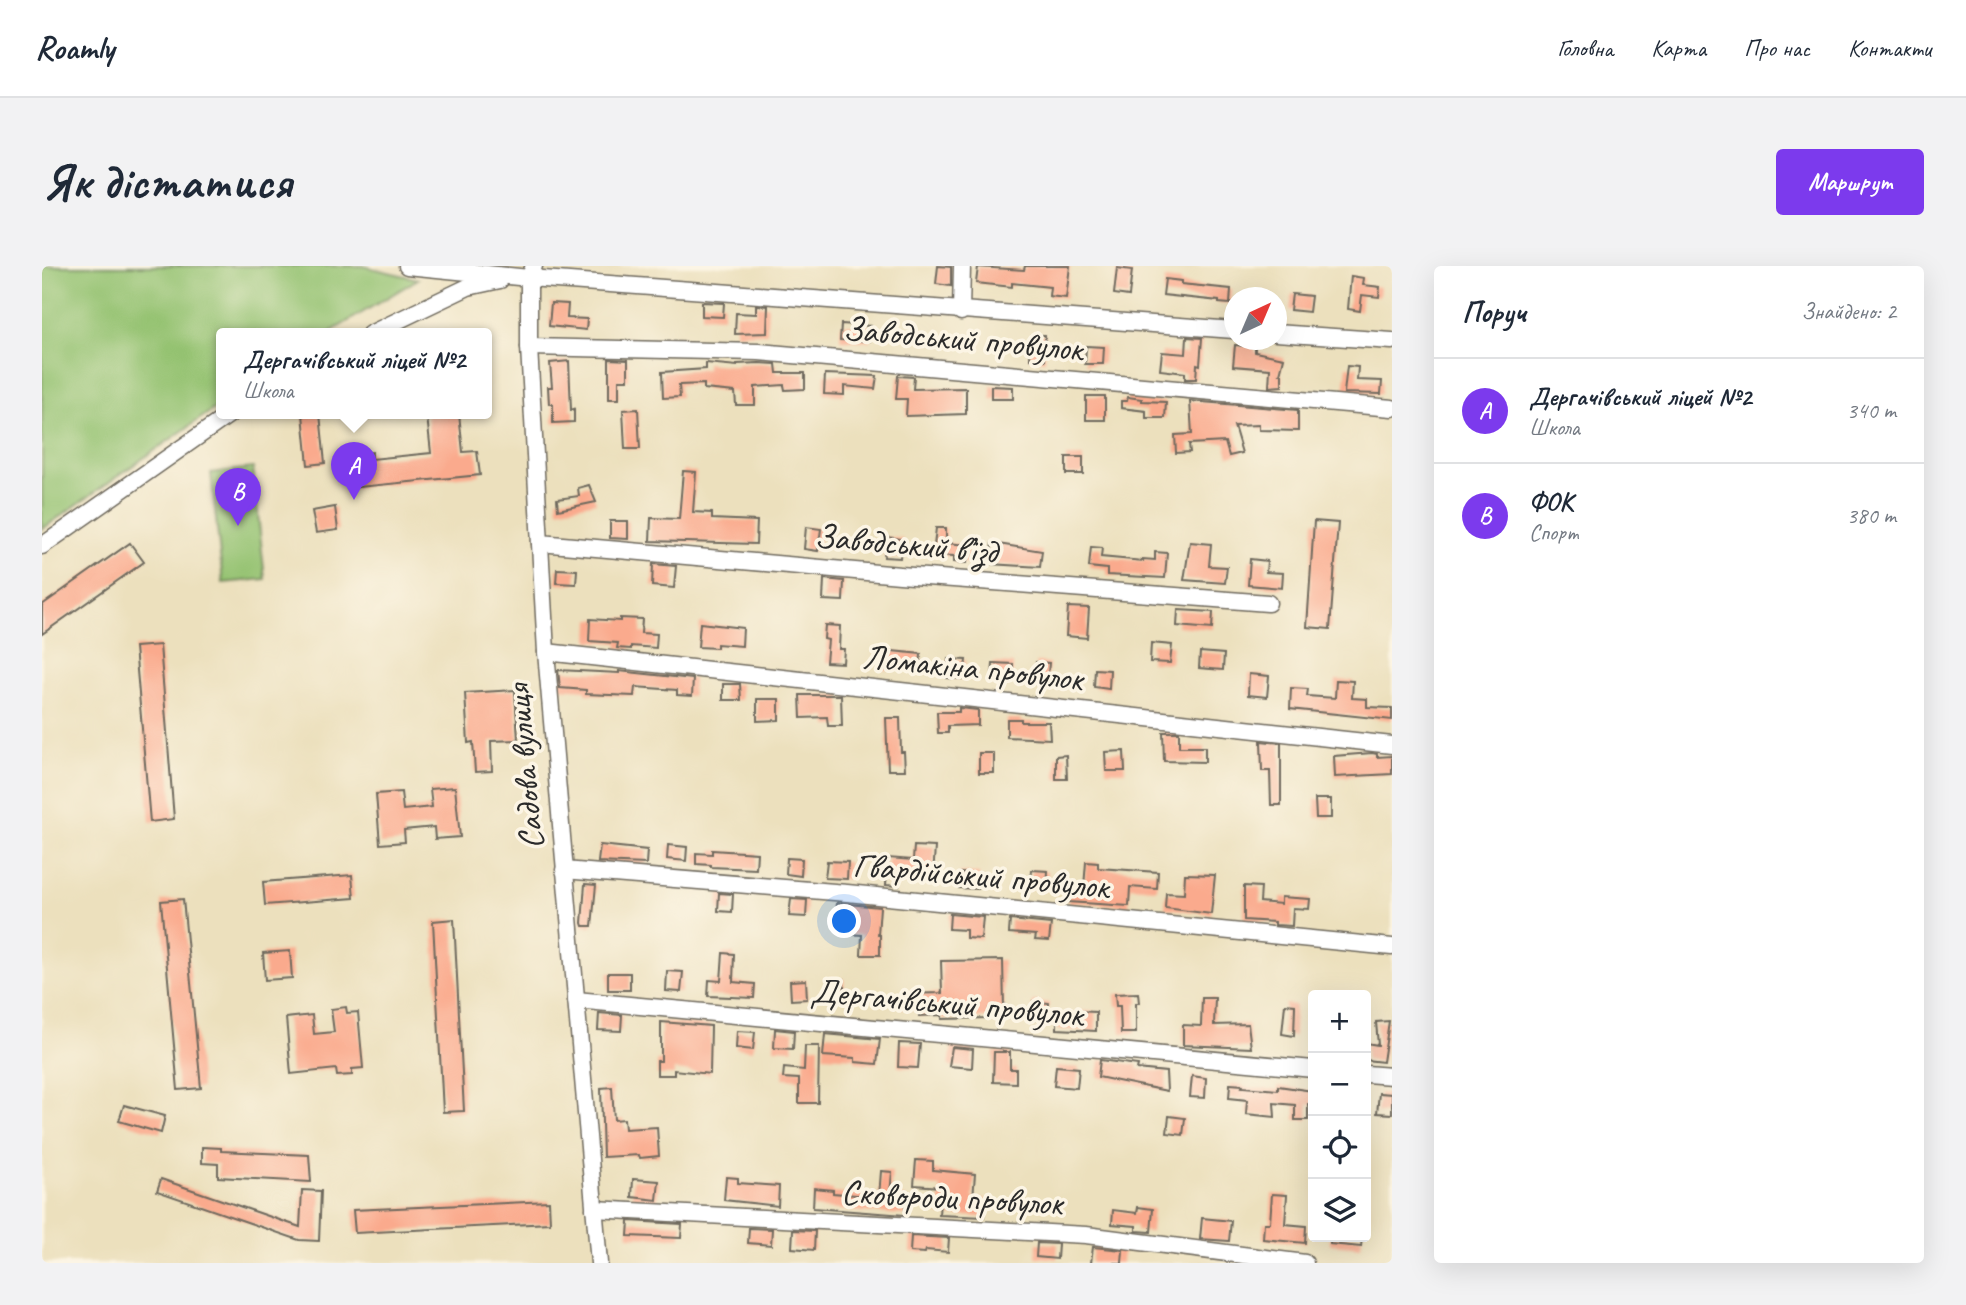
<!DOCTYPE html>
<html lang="uk">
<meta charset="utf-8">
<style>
:root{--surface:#fff;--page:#f2f2f3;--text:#1f2937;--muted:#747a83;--line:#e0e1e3;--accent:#7c3aed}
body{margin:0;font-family:Caveat,sans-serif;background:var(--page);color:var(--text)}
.controls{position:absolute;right:21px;bottom:21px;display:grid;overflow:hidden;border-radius:7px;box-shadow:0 7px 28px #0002}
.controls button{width:63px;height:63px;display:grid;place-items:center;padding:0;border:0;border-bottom:2px solid var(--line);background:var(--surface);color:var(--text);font:35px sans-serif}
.compass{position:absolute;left:1182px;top:21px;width:63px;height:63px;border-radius:50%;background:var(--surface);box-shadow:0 7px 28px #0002;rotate:44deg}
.you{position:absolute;left:803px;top:656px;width:24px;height:24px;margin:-18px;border:5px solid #fff;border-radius:50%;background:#1a73e8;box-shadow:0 0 0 10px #1a73e833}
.badge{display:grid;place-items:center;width:46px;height:46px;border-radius:50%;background:var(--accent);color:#fff;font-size:23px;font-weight:700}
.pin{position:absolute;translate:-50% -58px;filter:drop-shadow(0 2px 4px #0008)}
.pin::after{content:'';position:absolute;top:37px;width:24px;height:21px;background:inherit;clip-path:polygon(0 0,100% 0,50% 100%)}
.popup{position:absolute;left:174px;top:62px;width:276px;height:91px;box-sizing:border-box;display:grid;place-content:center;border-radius:7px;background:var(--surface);filter:drop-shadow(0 2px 5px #0005);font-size:23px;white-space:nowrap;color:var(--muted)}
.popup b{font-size:26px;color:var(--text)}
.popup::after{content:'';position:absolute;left:50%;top:100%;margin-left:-14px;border:14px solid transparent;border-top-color:var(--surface)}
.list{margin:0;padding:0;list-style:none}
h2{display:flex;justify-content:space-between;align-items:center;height:91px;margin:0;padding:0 28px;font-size:30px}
h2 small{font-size:23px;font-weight:400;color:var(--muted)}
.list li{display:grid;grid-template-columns:46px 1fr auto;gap:21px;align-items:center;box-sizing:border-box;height:105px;padding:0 28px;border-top:2px solid var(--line)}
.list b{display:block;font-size:26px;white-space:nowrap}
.list p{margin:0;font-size:23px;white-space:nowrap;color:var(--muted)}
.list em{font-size:23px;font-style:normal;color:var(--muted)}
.icon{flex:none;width:38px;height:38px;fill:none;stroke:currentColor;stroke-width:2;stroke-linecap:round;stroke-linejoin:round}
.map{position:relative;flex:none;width:1350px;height:997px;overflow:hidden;border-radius:7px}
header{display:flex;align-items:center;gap:42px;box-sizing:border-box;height:98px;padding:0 35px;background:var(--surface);border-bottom:2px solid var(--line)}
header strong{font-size:33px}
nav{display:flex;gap:38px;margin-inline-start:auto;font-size:24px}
.intro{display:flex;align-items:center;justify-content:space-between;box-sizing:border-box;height:168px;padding:0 42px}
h1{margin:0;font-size:49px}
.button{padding:18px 32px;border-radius:7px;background:var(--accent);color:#fff;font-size:24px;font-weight:700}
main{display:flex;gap:42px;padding:0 42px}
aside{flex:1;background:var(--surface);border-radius:7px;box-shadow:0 7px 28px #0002}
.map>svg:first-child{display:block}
</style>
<header>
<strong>Roamly</strong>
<nav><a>Головна</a><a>Карта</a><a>Про нас</a><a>Контакти</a></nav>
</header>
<div class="intro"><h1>Як дістатися</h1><a class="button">Маршрут</a></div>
<main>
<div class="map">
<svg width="1350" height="997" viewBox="0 0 1350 997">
<rect width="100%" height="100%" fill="#fcf5e5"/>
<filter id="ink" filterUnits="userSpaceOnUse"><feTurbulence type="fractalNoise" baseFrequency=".0143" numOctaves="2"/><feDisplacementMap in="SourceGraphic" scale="14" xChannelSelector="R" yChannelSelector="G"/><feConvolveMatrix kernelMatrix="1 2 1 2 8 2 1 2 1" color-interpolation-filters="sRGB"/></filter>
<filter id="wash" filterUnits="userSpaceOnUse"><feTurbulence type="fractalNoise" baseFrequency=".00686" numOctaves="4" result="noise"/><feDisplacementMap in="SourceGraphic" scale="28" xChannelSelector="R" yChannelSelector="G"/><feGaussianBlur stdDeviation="1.57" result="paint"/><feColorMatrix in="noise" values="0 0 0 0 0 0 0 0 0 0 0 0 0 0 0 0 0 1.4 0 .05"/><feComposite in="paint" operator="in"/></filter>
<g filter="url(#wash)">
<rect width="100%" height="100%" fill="#ece0bd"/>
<g fill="#94c271" stroke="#60764e" stroke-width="2">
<path d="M0 0H321L376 13 285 68H179V138L0 263Z"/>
<path d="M211 202 223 313 181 317 169 207Z"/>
</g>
<g id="blocks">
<g fill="#faaa8d">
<path d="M896 0 909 1V20L894 18Z"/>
<path d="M983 0H1028L1024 32 1007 30 1008 21 970 17V21L934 17 936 1 982 4Z"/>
<path d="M1075 2 1090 4 1087 30 1072 28Z"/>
<path d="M1309 10 1322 12 1321 19 1338 21 1337 31 1320 29 1318 45 1306 43Z"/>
<path d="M1123 13 1139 15V18L1189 23 1188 38 1177 37V35L1121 29Z"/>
<path d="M1250 28 1269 30 1267 46 1248 44Z"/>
<path d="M660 36 682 37 681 51 660 50Z"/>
<path d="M509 37 526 38 525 52 545 53 544 64 507 60Z"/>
<path d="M714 39 726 40 725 67 693 68 694 47 714 48Z"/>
<path d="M799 58 829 60 828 75 798 74Z"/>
<path d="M989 69H1003V94L988 93Z"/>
<path d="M1145 71 1160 72 1158 99 1155 98 1154 113H1143V107L1118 104 1120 86 1144 88Z"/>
<path d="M1193 79 1213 81V86L1242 92 1238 108H1240V120L1227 121 1228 103 1191 100Z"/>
<path d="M1044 80 1062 81 1061 98H1043Z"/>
<path d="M567 93 586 94V114H577V133H567Z"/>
<path d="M527 95 529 144 532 143V156L511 157V138H507L506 121H510L508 97Z"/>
<path d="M664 97 695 100V98L717 97 734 98 735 107H763V123L743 124 742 119 713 121V139H694L693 126 662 123V118L637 119 638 131 621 132 620 106 664 103Z"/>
<path d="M1305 100 1316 101 1315 114 1340 115 1339 128 1302 127Z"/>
<path d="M783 108 835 110 833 123 802 120V129L782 128Z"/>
<path d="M856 110 872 111 871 123 924 122V148L864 150 865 133H854Z"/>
<path d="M949 120 971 121V133H949Z"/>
<rect x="1044" y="130" width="19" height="24"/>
<path d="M1086 131 1100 133V135L1124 136 1123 152H1104V145L1079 142V135H1085Z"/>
<path d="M1148 135 1256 144V165L1217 164V159L1192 160 1200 187 1187 190 1183 176 1147 178 1148 186 1134 187 1133 169 1150 168Z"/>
<path d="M596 143 598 183H583L581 144Z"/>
<path d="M261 148H278L283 197 266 199Z"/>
<path d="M417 148 421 186 435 185 438 209 307 222 304 189 330 186V193L389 187 385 150Z"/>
<rect x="1024" y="191" width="17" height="17"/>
<path d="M641 205 654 206 651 246 670 247V253L715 255 714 278 608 275 609 252 637 253Z"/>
<path d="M547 219 554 236 516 244 515 233 537 230 536 222Z"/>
<path d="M293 241 296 264 274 267 270 245Z"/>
<path d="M568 255H586V273L568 272Z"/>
<path d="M1272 255 1296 257 1288 363 1265 361Z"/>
<path d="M764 261 779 263 776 285 762 283Z"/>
<path d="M894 262H904V277L926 279 925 297 912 296V290L891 289Z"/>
<path d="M844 271 860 273 858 292 842 291Z"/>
<path d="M1148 276 1169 278 1167 300 1185 301 1183 317 1142 314Z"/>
<path d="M88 277 102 296 0 368V339Z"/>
<path d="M950 277 1000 285 998 301 948 298Z"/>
<path d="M1049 281 1060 282 1059 291 1101 295V293L1113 294V286L1125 287 1123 312 1065 309V303L1047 301Z"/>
<path d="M1208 293 1225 295 1224 306 1241 307 1240 322 1206 319Z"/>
<path d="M611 298 634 300 632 322 610 320Z"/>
<path d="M515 303 535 304 534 318 514 317Z"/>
<path d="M782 313 802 315 801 335 781 334Z"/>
<path d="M1026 341 1047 342 1045 372 1024 370Z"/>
<path d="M1136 344 1171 346 1170 363 1135 360Z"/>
<path d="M578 352 600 353 599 367 615 368 614 382 589 380V383L575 382 576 377 547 375 548 353 578 355Z"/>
<path d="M658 357 701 362 700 380 675 378V382L656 381Z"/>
<path d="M783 359 798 360 797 383H802L801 397 784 396 786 374 782 373Z"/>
<path d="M1109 377 1130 379 1128 397 1108 396Z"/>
<path d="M118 379 132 553 108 556 93 381Z"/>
<path d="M840 384 879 388 878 403 851 401V404L839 403Z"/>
<path d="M1158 386 1182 388 1181 404 1157 402Z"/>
<path d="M906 393 924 394 922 413 905 412Z"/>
<path d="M994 396 1007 397 1005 419 992 418Z"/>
<path d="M951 397 971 398 970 416 950 415Z"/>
<path d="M1053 403 1068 404 1067 423 1052 421Z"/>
<path d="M516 404 577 407V405L651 413 650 430 635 429V424L593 421 592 430 544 428V424L518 422Z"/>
<path d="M1207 408 1227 410 1225 431 1206 429Z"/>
<path d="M1294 414 1311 415 1310 432 1325 433V441L1350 442V454L1248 443 1249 422 1266 423 1265 430 1293 432Z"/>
<path d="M681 418H698L699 434H681Z"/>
<path d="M473 424 476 474 449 475 450 505 433 506 431 476 426 477 423 427Z"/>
<path d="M758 429H799L800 460H786L785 451 759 452Z"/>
<path d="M715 433H737V454L715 455Z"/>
<path d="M917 442 936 444V459L906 460V467H896L895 446H917Z"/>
<path d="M844 452H858L859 486H862L863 504H846Z"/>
<path d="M965 453H979V456H1007L1008 473 965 471Z"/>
<path d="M1121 466H1137V481H1163V496L1122 495Z"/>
<path d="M1219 475 1239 477V539H1229L1228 505H1220Z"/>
<path d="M1082 485 1083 505H1064L1063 486Z"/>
<rect x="937" y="487" width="15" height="20"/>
<path d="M1330 487 1335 488V491L1350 490V508L1293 511 1292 490Z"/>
<path d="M1024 489 1025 513H1014V490Z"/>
<path d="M413 521 418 571 393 573 392 561 362 564 363 576 338 578 334 528 359 526 361 544 390 541 388 523Z"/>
<path d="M1273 533H1289V552H1274Z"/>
<path d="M558 579 605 584 604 598 556 596Z"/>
<path d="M626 579 645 581 644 595 625 593Z"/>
<path d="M872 580 893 581 891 610 858 607 857 620 844 619 846 592 871 594Z"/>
<path d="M670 584 715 587 714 603 669 601V599L654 598V587L670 588Z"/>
<path d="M745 592 760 593 759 610 744 608Z"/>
<path d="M785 595 806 596 805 613 783 612Z"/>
<path d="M1044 596 1056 597V602L1116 606 1115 623 1088 621 1087 640 1026 636 1027 620 1042 621Z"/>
<path d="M990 604 1006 605 1005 624 988 622Z"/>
<path d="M918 607 937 608 936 623 917 622Z"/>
<path d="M1143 608 1173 609 1169 648 1123 642 1124 627 1142 628Z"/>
<path d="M310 609 312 632 223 639 221 616Z"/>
<path d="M543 618 554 619 550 660H541L540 657Z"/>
<path d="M1202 620 1219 621 1218 636 1239 638V631L1268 633 1267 643 1251 642 1250 660 1233 659V656L1202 654Z"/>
<path d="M677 627 691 628 690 646 676 645Z"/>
<path d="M141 633 159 822 136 824 119 635Z"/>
<path d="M749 633 765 634 764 651 747 650Z"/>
<path d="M795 637 838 641 836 669H838V689H819L820 669 805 668 806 655 793 654Z"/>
<path d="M908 648 941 651 939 673 924 672V664L907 663Z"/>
<path d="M412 653 422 845 401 846 391 655Z"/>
<path d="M968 654 1009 658 1007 675 993 674 994 669 967 667Z"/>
<path d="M248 685 250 712 223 714 221 687Z"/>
<path d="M681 687 692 688 691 716 713 718 712 732 666 730 667 714 679 715Z"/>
<path d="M961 694 962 743H947V752L900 753V749L877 750V744L859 742 860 728 900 727 899 695Z"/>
<path d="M625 705 641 706 639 726 624 725Z"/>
<rect x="566" y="707" width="22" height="17"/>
<path d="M802 713V730H786L785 714Z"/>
<path d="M764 714 765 733 749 734 748 715Z"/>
<path d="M1096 727 1097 737H1094V767H1079L1078 740H1074L1073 728Z"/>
<path d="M1160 732H1173L1172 759 1206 758 1209 782 1141 779V759L1159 760Z"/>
<path d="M991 735 1007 737 1005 754 989 753Z"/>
<path d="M1243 738 1253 739 1252 770 1240 768Z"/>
<path d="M304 741 305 747 316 746 321 802 310 803V809L295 810 294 803 249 808 244 752 270 749 272 768 292 766 289 743Z"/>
<path d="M1034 745 1054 746V765L1015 763V752L1034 753Z"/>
<path d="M557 747 580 749 579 765 556 764Z"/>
<path d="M1347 755 1341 796 1324 794V777L1336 779 1334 756Z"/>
<path d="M619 756 669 760 668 808 632 804V809H615V795H619Z"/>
<path d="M733 763 752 765 751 783 732 782Z"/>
<path d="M695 765 713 766 711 784 694 782Z"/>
<path d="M783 768 838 773 835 798 813 796V792L781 790Z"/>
<path d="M857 777 878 778 876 802 856 801Z"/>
<path d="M763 780H777L776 837H757V813L741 812 742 802 762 804Z"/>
<path d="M910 781 931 783 930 802 907 800Z"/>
<path d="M952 786H968V803H974V817L951 816Z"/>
<path d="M1058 794 1096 799 1095 803 1124 806 1125 825 1056 811Z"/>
<path d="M1014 800 1037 802 1035 822 1012 820Z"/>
<path d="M1150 810 1164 812 1163 832 1148 831Z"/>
<path d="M1188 818 1201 819 1200 821 1236 824V820L1271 825V838H1266V854H1253V839L1232 837 1233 851 1204 848 1205 834 1187 832Z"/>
<path d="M570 821 572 854 582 853 583 863 615 861 617 890 598 892 597 889 561 891 559 822Z"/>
<path d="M1337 827 1350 828V848L1335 847Z"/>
<path d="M82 839 123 850 119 867 77 855Z"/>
<path d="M1127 850 1143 852 1141 869 1125 867Z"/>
<path d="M160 881 179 882V885L267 889 269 916 176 911V898L160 897Z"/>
<path d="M874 894 891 895V904L933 908 931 932 944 933 942 951 897 949 899 921 872 919Z"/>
<path d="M839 905 850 906 848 929 864 931 863 949 771 942 772 922 791 924V927L837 931Z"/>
<path d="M684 911 696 912V917L737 920 736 940 682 934Z"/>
<path d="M119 913 258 961 260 924 279 925 277 975 257 974 115 925Z"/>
<path d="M591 913 617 915 615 934 590 931Z"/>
<path d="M1230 928 1245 929 1243 958 1264 960 1263 977 1221 973 1222 957H1228Z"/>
<path d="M507 935 508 957 313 967 311 944Z"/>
<path d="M1096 941 1111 943 1109 966 1094 965V960L1070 958 1071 944 1095 947Z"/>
<path d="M1160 952 1189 955 1187 975 1158 973Z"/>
<path d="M587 955 640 958 639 972 586 970Z"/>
<path d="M707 962 730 963 729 979 706 977Z"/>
<path d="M751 964 773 965 772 984 750 982Z"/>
<path d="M869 970 907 972 906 986 884 984 883 987 868 986Z"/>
<path d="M1288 971H1320L1319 981 1288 978Z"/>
<path d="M995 977 1016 978 1015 993 994 991Z"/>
<path d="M1051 981 1081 984 1080 997H1049Z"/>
</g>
</g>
</g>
<g filter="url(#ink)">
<use href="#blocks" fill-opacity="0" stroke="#6f6a5e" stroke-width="2"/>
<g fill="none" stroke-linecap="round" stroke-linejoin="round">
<g stroke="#6f6a5e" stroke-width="19">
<g id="minor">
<path d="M365 0 487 12 1192 64"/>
<path d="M492 0 487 12V81L504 386 557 997"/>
<path d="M919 46 920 0"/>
<path d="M1234 67 1350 75"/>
<path d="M328 68 426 21 458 14"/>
<path d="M487 81 717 86 1350 142"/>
<path d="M498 277 858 309 1226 337"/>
<path d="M0 280 188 148"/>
<path d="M504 386 1350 479"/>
<path d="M522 604 805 627 1350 681"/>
<path d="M534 734 1271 803"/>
<path d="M1324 808 1350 810"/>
<path d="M552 943 1044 969 1263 997"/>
</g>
</g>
<use href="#minor" stroke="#fff" stroke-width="16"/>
</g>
</g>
<g text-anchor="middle" stroke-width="7" stroke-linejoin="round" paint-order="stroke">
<g font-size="35" fill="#2b2b2b" stroke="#fcf5e5">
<text transform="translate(921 72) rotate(5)" y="12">Заводський провулок</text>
<text transform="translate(864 277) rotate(5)" y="12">Заводський в’їзд</text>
<text transform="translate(931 401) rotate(6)" y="12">Ломакіна провулок</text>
<text transform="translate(482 501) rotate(-95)" y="12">Садова вулиця</text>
<text transform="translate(939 609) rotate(5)" y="12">Гвардійський провулок</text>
<text transform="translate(905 736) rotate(5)" y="12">Дергачівський провулок</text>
<text transform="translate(910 931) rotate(3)" y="12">Сковороди провулок</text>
</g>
</g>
</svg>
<div class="controls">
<button>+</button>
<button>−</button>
<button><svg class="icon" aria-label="locate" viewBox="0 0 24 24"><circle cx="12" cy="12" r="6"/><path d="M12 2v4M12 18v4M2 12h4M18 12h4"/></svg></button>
<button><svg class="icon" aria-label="layers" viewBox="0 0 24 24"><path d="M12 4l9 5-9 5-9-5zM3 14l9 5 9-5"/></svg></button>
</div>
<svg class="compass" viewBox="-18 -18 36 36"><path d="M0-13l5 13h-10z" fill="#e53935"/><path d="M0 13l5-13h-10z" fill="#747a83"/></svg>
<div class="you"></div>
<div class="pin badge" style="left:312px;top:234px">A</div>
<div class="popup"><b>Дергачівський ліцей №2</b>Школа</div>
<div class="pin badge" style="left:196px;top:260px">B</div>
</div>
<aside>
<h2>Поруч<small>Знайдено: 2</small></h2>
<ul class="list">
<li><span class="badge">A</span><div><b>Дергачівський ліцей №2</b><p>Школа</p></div><em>340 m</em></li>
<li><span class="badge">B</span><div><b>ФОК</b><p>Спорт</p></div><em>380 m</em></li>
</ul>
</aside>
</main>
